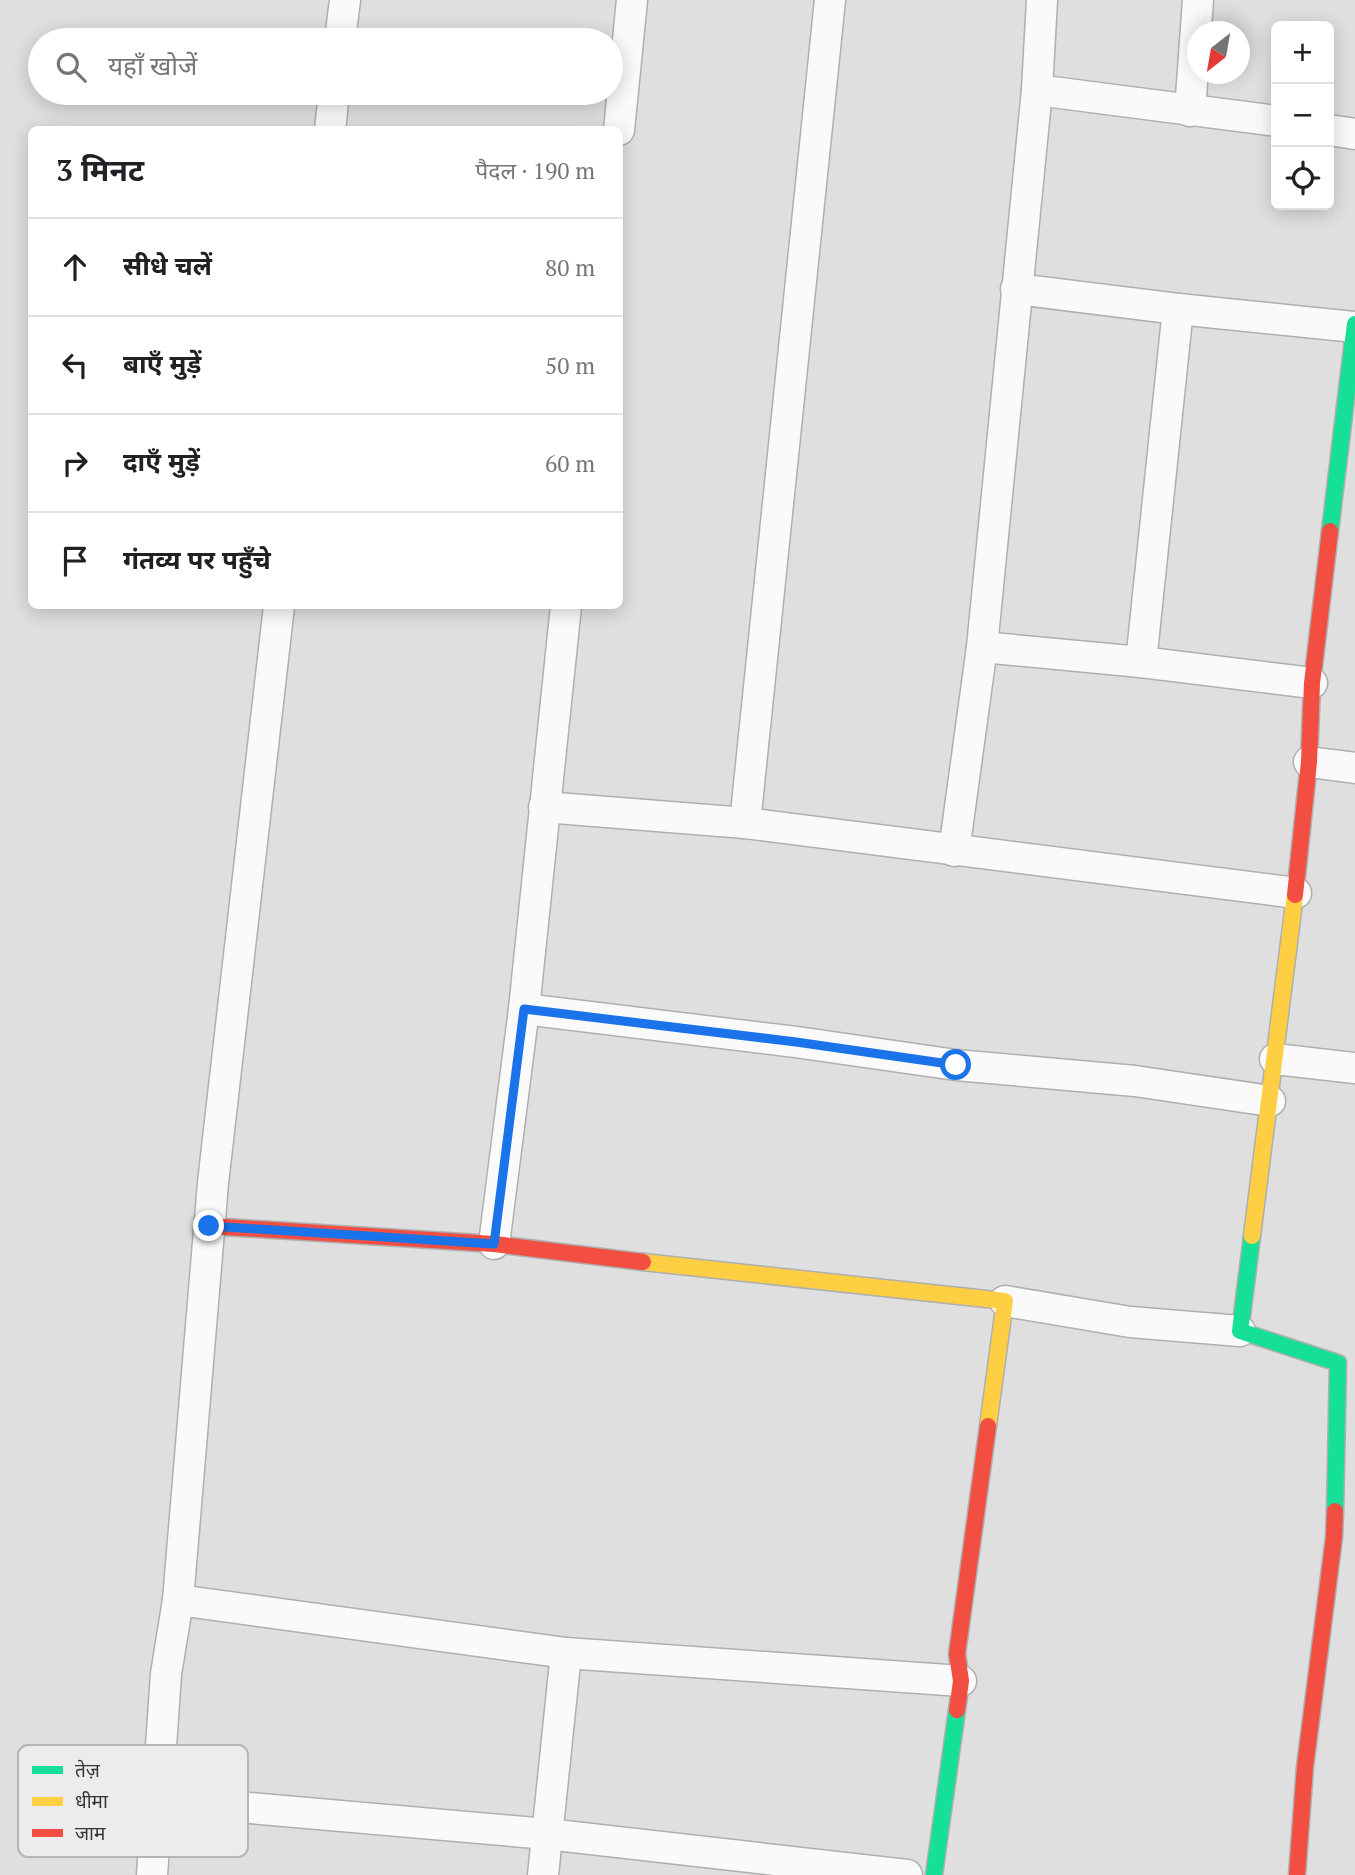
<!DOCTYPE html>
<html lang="hi">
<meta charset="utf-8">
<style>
:root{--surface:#fff;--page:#f2f2f2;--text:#202124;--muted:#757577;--line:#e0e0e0}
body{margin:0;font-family:"PT Serif","Noto Sans Devanagari",serif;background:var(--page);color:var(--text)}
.controls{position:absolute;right:21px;top:21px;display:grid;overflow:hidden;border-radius:10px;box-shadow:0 4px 18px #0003}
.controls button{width:63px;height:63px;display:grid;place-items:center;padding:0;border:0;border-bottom:2px solid var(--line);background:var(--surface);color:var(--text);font:35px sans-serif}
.compass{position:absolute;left:1187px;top:21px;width:63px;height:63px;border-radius:50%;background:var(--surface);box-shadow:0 4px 18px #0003;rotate:211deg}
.stop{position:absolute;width:21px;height:21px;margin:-16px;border:5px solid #1a73e8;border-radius:50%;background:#fff}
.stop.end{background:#1a73e8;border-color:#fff;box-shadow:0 2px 7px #0008}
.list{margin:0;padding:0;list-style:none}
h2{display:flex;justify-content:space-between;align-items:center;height:91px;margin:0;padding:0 28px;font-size:30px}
h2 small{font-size:23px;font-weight:400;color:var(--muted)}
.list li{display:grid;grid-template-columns:46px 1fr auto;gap:21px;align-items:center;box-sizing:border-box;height:98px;padding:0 28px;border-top:2px solid var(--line)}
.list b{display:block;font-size:26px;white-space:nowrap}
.list em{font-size:23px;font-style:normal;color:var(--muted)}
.icon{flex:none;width:38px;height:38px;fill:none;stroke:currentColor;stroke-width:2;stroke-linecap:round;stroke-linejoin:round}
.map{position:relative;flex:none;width:1355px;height:1875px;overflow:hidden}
.search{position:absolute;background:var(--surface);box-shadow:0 4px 18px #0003;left:28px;top:28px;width:595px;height:77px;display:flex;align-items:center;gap:18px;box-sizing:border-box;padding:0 24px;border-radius:38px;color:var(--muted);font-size:26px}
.panel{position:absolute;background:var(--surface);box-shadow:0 4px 18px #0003;left:28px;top:126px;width:595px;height:483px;border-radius:10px}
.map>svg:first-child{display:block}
</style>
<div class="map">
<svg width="1355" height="1875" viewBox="0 0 1355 1875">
<rect width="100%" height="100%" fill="#e0dfe0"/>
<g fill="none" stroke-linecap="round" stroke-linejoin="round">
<g stroke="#afafaf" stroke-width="33">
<g id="street">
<path d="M1042 0 1037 90 1276 121"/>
<path d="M340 40 345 0"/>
<path d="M1190 111 1198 0"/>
<path d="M330 130 334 93"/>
<path d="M619 130 632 0"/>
<path d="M1329 130 1355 134"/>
<path d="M1016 289 1178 309 1355 327"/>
<path d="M982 647 1141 662 1312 683"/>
<path d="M1141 662 1178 309"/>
<path d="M1309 762 1355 768"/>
<path d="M544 807 745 823 1296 893"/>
<path d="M745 823 830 0"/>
<path d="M954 851 982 647 1037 90"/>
<path d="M524 1009 796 1042 956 1065 1135 1081 1270 1101"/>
<path d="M1275 1059 1355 1068"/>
<path d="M494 1244 524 1009 566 606"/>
<path d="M1005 1301 1130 1322 1240 1331"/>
<path d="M178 1600 566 1653 961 1681"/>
<path d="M158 1800 547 1834 907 1875"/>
<path d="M152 1875 166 1674 178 1600 213 1183 279 606"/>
<path d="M543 1875 566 1653"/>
</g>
</g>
<g stroke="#afafaf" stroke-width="19">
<g id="fast">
<path d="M1330 531 1355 324"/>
<path d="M1252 1236 1240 1331 1338 1363 1335 1511"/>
<path d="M934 1875 957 1710"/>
</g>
</g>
<g stroke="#afafaf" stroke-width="19">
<g id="slow">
<path d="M1252 1236 1295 895"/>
<path d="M643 1262 1005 1301 988 1426"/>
</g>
</g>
<g stroke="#afafaf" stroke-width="19">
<g id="jam">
<path d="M1295 895 1309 762 1312 683 1330 531"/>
<path d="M209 1226 494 1244 643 1262"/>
<path d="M957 1710 961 1681 957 1654 988 1426"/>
<path d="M1297 1875 1305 1767 1334 1537 1335 1511"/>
</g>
</g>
<use href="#street" stroke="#fafafa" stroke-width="30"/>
<use href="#fast" stroke="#16e098" stroke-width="16"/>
<use href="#slow" stroke="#ffcf43" stroke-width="16"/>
<use href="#jam" stroke="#f24e42" stroke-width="16"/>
</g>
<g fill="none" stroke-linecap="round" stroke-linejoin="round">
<path stroke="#1a73e8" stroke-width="9" d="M209 1226 494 1244 524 1009 796 1042 956 1065"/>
</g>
<rect x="18" y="1745" width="230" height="112" rx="10" fill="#edebee" stroke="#b6b4b7" stroke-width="2"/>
<rect x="32" y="1766" width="31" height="8" fill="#16e098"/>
<rect x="32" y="1797" width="31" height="9" fill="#ffcf43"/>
<rect x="32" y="1829" width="31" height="8" fill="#f24e42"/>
<g font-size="19" fill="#363536">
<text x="75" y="1777">तेज़</text>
<text x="75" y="1808">धीमा</text>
<text x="75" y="1840">जाम</text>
</g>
</svg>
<div class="controls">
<button>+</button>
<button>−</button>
<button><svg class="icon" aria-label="locate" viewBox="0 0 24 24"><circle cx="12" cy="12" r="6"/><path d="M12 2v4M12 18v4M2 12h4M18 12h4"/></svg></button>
</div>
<svg class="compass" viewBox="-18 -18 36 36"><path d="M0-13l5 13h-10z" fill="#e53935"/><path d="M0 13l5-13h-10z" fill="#757577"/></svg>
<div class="stop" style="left:956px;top:1065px"></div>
<div class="stop end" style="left:209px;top:1226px"></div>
<div class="search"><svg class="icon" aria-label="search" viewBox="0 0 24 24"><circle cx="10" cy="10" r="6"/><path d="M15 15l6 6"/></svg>यहाँ खोजें</div>
<section class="panel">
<h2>3 मिनट<small>पैदल · 190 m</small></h2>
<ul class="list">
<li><svg class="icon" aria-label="ahead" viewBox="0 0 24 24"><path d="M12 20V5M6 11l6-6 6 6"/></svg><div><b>सीधे चलें</b></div><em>80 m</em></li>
<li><svg class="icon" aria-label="left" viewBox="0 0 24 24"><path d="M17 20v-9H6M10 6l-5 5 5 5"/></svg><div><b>बाएँ मुड़ें</b></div><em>50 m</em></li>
<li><svg class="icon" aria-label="right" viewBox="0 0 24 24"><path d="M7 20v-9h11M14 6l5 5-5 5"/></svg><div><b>दाएँ मुड़ें</b></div><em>60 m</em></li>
<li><svg class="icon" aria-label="arrive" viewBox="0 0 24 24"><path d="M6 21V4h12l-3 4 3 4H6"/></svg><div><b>गंतव्य पर पहुँचे</b></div></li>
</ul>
</section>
</div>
